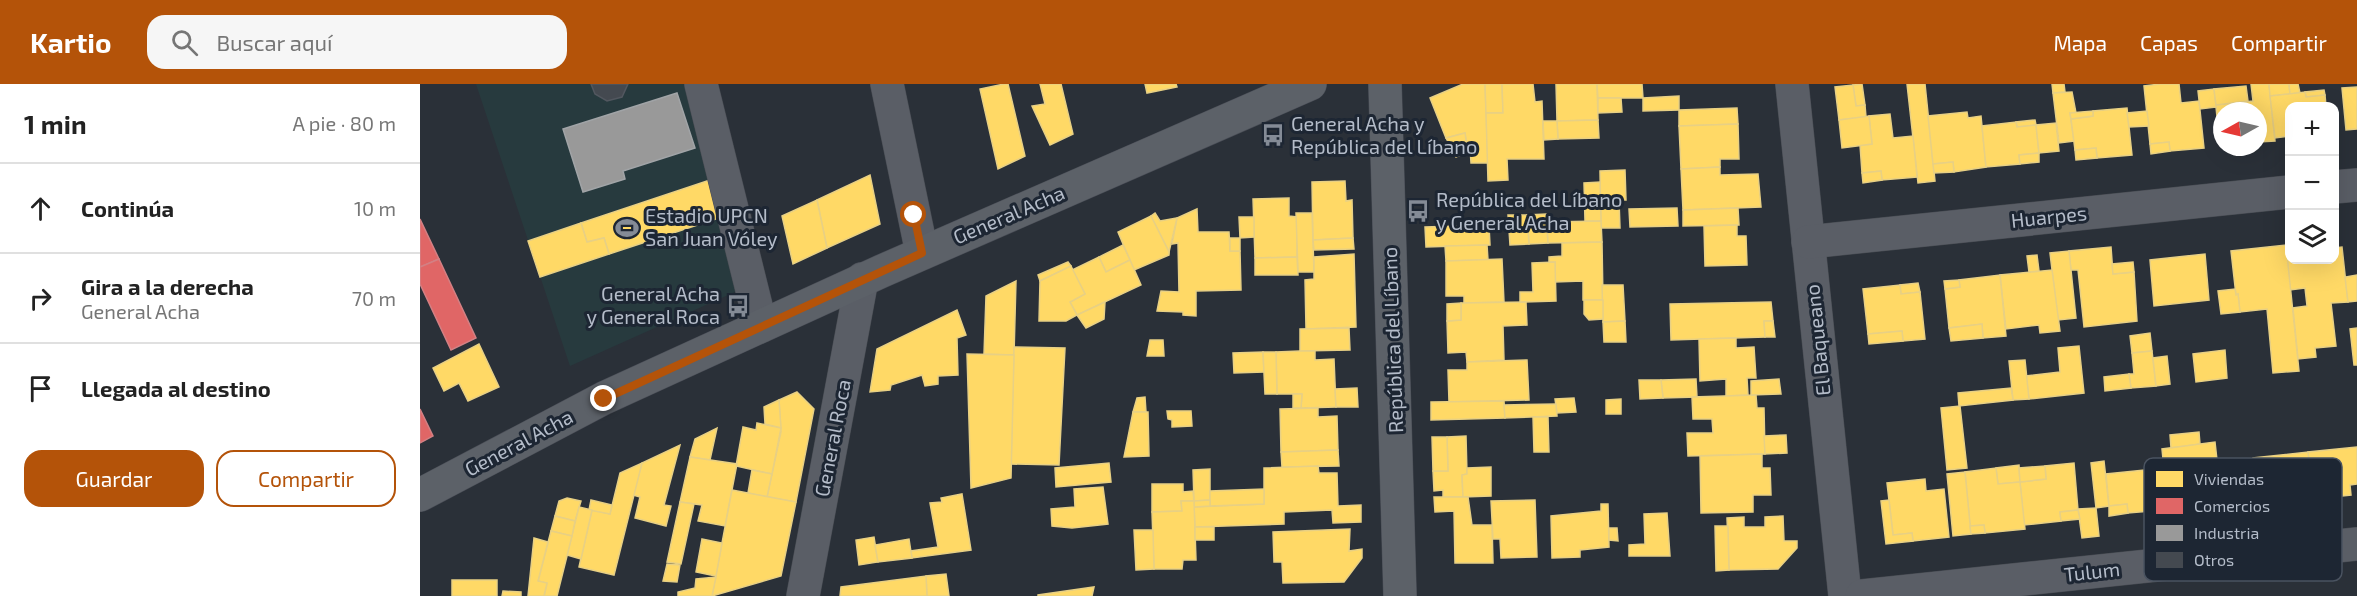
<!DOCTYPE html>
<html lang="es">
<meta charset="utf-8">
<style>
:root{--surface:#fff;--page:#f6f6f6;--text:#222;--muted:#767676;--line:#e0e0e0;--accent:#b45309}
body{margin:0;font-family:"Exo 2",sans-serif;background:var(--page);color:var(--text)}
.controls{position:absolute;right:18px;top:18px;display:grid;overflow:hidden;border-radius:12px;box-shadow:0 6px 24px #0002}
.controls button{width:54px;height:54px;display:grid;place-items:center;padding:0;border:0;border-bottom:2px solid var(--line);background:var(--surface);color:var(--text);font:30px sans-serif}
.compass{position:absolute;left:1793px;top:18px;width:54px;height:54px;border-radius:50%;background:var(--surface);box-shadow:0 6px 24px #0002;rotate:262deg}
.stop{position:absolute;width:18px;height:18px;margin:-14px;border:4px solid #b45309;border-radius:50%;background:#fff}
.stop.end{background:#b45309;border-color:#fff;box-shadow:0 2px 6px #0008}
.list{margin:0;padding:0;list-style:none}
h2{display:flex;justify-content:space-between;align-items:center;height:78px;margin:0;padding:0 24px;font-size:26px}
h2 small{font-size:20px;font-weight:400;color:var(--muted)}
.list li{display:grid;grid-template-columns:39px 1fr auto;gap:18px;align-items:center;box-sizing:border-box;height:90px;padding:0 24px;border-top:2px solid var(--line)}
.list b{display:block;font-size:22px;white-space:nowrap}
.list p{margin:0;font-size:20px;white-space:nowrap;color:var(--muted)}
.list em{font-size:20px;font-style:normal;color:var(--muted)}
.actions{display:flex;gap:12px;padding:18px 24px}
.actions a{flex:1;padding:14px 0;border:2px solid var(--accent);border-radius:18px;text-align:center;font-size:21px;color:var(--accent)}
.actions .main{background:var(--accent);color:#fff}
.icon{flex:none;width:33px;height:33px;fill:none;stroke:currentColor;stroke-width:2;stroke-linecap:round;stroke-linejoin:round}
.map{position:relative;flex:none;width:1937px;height:512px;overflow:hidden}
header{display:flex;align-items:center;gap:36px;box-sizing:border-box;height:84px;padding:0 30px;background:var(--accent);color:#fff}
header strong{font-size:28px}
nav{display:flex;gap:33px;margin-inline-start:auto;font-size:21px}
.search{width:420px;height:54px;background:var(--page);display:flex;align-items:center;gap:15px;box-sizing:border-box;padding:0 21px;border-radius:18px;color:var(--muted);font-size:22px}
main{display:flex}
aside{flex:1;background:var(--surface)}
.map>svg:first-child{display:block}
</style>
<header>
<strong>Kartio</strong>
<div class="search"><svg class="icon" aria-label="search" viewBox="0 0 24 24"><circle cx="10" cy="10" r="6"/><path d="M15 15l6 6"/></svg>Buscar aquí</div>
<nav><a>Mapa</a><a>Capas</a><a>Compartir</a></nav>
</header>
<main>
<aside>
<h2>1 min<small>A pie · 80 m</small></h2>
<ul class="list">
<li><svg class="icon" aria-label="ahead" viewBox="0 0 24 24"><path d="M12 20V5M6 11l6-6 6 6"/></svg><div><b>Continúa</b></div><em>10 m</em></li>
<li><svg class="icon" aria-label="right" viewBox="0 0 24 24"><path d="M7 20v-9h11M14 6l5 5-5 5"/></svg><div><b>Gira a la derecha</b><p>General Acha</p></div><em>70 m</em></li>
<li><svg class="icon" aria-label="arrive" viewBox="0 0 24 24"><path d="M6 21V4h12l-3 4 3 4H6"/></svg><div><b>Llegada al destino</b></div></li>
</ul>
<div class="actions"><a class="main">Guardar</a><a>Compartir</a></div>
</aside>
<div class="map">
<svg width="1937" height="512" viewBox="0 0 1937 512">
<rect width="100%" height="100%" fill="#2a3038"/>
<path fill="#273a3e" d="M56 0H276L326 203 150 282Z"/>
<g fill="#ffd966" stroke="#e8d084" stroke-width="1.5">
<path d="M584 0H588L605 72 578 85 560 5Z"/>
<path d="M620 0H641L653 50 630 61 612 22 625 20Z"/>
<path d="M725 0H756L757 3 727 9Z"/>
<path d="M1043 0H1065L1068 79H1051L1050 63H1047L1045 49 1026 54 1010 14Z"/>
<path d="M1065 0H1082L1083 29H1066Z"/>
<path d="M1082 0H1113L1115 18 1122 17 1124 75H1087L1088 96 1068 97 1066 29H1083Z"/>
<path d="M1136 0H1177L1178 36 1137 37Z"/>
<path d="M1177 0H1222L1223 14H1178Z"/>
<path d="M1442 0 1445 21 1436 22 1433 1Z"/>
<path d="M1487 0H1505L1515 97 1498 99Z"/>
<path d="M1632 0H1644L1645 8 1633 9Z"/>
<path d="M1740 0H1759L1761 19 1779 17 1784 64 1750 67 1749 58 1730 60 1724 2Z"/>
<path d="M1831 0H1849L1855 57 1838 58V27H1802V53H1799L1796 23 1780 25 1778 7 1794 5 1796 21 1833 17Z"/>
<path d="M1849 0H1869L1870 10 1850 12Z"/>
<path d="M1869 0H1878L1880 9 1870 10Z"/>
<path d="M1433 1 1436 22 1445 21 1446 33 1419 36 1415 3Z"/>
<path d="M1826 2 1828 17 1796 21 1794 5Z"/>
<path d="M1937 3V45L1926 46 1922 4Z"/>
<path d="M1904 6 1905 11 1886 13 1885 8Z"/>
<path d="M1652 8 1656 29H1650L1654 57 1639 59 1633 9Z"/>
<path d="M1885 8 1886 13 1905 11 1906 22H1870V52L1855 54 1850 12Z"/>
<path d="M1259 12V26L1223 27V14Z"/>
<path d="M1178 14H1201L1202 28 1178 29Z"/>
<path d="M1317 24 1318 40 1259 42V26Z"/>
<path d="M1707 24 1712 71 1677 74 1676 64 1655 66 1651 35 1673 32V27Z"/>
<path d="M1673 27V32L1651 35 1650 29Z"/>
<path d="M1727 27 1729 42 1709 43 1707 29Z"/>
<path d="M1547 28 1548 34 1561 32 1566 83 1534 88 1533 78 1513 80 1508 32Z"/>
<path d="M1470 30 1473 54 1493 52 1497 93 1462 96 1461 87 1442 89 1440 61 1452 60 1449 32Z"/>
<path d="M1449 32 1452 60 1422 64 1419 36Z"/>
<path d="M1178 36 1179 54 1138 55 1137 37Z"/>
<path d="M1615 36 1616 41 1597 43 1596 38Z"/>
<path d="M1123 37H1137L1138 55 1124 56Z"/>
<path d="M1596 38 1597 43 1616 41 1619 69 1599 71 1600 80 1566 83 1562 42Z"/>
<path d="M1636 39 1639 67 1619 69 1616 41Z"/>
<path d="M1318 40 1319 75H1300V83L1261 85 1259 42Z"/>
<path d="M1045 49 1047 63H1050L1051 66 1036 73 1026 54Z"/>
<path d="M1749 58 1750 67 1731 70 1730 60Z"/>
<path d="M1676 64 1677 74 1656 76 1655 66Z"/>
<path d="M1619 69V78L1600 80 1599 71Z"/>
<path d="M1533 78 1534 88 1514 89 1513 80Z"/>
<path d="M1300 83V91L1338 90 1341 123 1263 126 1261 85Z"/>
<path d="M1205 86 1206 116H1199L1200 144H1181L1180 87Z"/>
<path d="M1461 87 1462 96 1443 99 1442 89Z"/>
<path d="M450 91 460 140 407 164 397 116Z"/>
<path d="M299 93 308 131 189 170 184 154 167 158 161 139Z"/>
<path d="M925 97 926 117 932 116 933 154 893 156 892 98Z"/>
<path d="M1180 98 1181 137H1165L1164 99Z"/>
<path d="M869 114V132L877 133V173L835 174 833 115Z"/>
<path d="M397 116 407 164 373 180 362 132Z"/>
<path d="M1257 124 1258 142 1210 143 1209 125Z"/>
<path d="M1318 124 1319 141 1263 142V126Z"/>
<path d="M777 125 778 148H809L810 167H820L821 206 776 207V232L763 231V228L737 227 741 207 759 208 758 159 752 160 757 134Z"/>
<path d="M735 129 740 137 757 134 749 168 731 132Z"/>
<path d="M876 129H892L894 188H878Z"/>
<path d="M1126 130 1128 159 1109 160 1107 131Z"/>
<path d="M1088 131H1107L1109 160 1090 161Z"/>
<path d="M731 132 749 168V171L714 186 698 148Z"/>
<path d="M819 133H834V153L820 154Z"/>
<path d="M1181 137 1182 158 1128 159 1127 138Z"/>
<path d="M161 139 167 158 184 154 189 170 120 193 108 157Z"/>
<path d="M1069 141 1070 161 1006 163 1005 143Z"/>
<path d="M1317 141V152H1326L1327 181 1285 182 1284 142Z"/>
<rect x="810" y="154" width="10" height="13"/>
<path d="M933 154 934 165 894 166 893 156Z"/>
<path d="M1182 158 1183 216H1163V197L1135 198V178H1129V173L1142 172V159Z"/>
<path d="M703 161 710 176 686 188 679 173Z"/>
<path d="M1067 161 1068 176 1026 177 1025 162Z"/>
<path d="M1866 161H1870V176H1914V164L1922 163 1928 218 1911 219 1916 262 1895 264 1896 273 1878 275 1873 224 1887 222 1885 204 1870 206Z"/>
<path d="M1866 161 1879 287 1853 289 1847 225 1820 228 1818 210 1816 211 1811 167Z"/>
<path d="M1691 163 1693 190 1714 188 1717 237 1664 243 1658 186H1651L1649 167Z"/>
<path d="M1649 167 1656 234 1638 236 1630 169Z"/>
<path d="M934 170 936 243 886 245 885 196 894 195V173Z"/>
<path d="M1785 170 1789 216 1734 222 1730 176Z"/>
<path d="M1617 171 1619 187 1609 188 1607 172Z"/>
<path d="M679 173 686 188 710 176 721 201 657 231 650 218 665 210 652 186Z"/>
<path d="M877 173 878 191H835V174Z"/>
<path d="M1082 175 1084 218 1044 219V212H1026V177Z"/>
<path d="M648 178 651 182 620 197 618 191Z"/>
<path d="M1135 178 1136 217 1100 218V208H1113L1112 179Z"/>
<path d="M1713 178 1714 188 1693 190 1692 180Z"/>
<path d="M651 182 665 210 650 218 657 231 646 237H619L620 197Z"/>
<path d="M1632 186 1640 247 1620 249 1619 241 1586 245 1580 191Z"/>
<path d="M1580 191 1586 252 1563 254 1562 240 1529 244 1525 205 1540 203 1539 196Z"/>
<path d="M1937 191V217L1928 218 1925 193Z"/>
<path d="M1539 196 1540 203 1525 205 1524 197Z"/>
<path d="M596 197 594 271 564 270 566 212Z"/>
<path d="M1498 199 1500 208 1481 210 1480 201Z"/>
<path d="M1182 201H1203L1205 237 1183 238Z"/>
<path d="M1480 201 1481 210 1500 208 1505 255 1483 257 1482 247 1448 250 1443 205Z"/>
<path d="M1815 205 1816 211 1818 210 1820 228 1801 230 1798 207Z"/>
<path d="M1164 216H1183V235L1169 236 1164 230Z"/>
<path d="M685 218 684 235 666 244 657 231Z"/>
<path d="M1106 218 1107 241 1083 242 1084 276 1047 278 1046 268 1028 269 1027 237 1041 236V219Z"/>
<path d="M1351 218 1353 237H1344L1345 253 1251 256 1250 220Z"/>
<path d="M1041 219V236L1027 237V220Z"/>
<path d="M537 226 546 251 537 254 538 291 518 292V300L505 302 502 291 471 301 470 306 450 308 457 265Z"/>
<path d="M1205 237 1206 258H1184L1183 238Z"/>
<path d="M1344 237H1353L1355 253H1345Z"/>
<path d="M1562 240 1563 254 1531 257 1529 244Z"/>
<path d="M929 244 930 266 880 267V245Z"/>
<path d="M1937 244V281H1934L1930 245Z"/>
<path d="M1482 247 1483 257 1449 260 1448 250Z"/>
<path d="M1730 249 1732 267 1712 269 1710 252Z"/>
<path d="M1316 254V264L1334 263 1336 294H1327L1328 311 1306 312V295L1280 297 1279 255Z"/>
<path d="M730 256H743L744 272H727Z"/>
<path d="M59 260 79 303 48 317 39 299 24 307 13 284Z"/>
<path d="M1659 262 1664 309 1609 315 1606 292 1640 288 1638 264Z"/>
<path d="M594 263 645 264 639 381 591 380Z"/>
<path d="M1805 266 1807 294 1776 298 1773 270Z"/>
<path d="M880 267H895V276L914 275 916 323 881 324 882 310H857L856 268Z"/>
<path d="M1732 267 1736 302 1711 304 1709 290H1714L1712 269Z"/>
<path d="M843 268 844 288 814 289 813 269Z"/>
<path d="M843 268H856L857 310H845Z"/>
<path d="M547 270 594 271 591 394 551 404Z"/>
<path d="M1747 272 1750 300 1736 302 1733 274Z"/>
<path d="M1107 276 1109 316 1029 318 1028 286H1047V278Z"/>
<path d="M1605 276 1609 315 1593 316 1589 277Z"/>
<path d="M1709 290 1711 304 1685 307 1684 293Z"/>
<path d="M1276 295 1277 313 1243 314 1241 296Z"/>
<path d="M1359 295 1361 310 1331 311V297Z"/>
<path d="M1219 296H1241L1243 314 1220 315Z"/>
<path d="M937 304 938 323H916L915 305Z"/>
<path d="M1591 304 1593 316 1539 322 1538 309Z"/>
<path d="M377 308 394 325 376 418 347 413 361 348 359 316Z"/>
<path d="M873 310H882L881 324H873Z"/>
<path d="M1336 311 1337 324H1344L1345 370 1268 372 1267 349H1293L1292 335H1273L1272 313Z"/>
<path d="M725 313 726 328H713L717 314Z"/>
<path d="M1154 314 1156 328 1137 329 1135 315Z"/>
<path d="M1201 315V330H1186V316Z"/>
<path d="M359 316 361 344 345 340 344 323Z"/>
<path d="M1084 317 1085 334 1011 336V318Z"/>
<path d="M1136 320 1137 332 1085 334 1084 321Z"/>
<path d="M1540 322 1547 384 1527 386 1521 324Z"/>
<path d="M898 324V333L917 332 918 366 861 368 860 325Z"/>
<path d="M747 327H771L772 342 752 343V336L748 335Z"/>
<path d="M713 328H728L729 372 704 373Z"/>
<path d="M1113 333H1128L1129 368H1114Z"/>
<path d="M337 339 361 344 352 390 316 382 323 343 336 346Z"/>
<path d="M297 344 290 376 270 373 275 355Z"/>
<path d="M1779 348 1780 360 1751 364 1750 351Z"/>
<path d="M1366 351 1367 369 1345 370 1344 352Z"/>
<path d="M1046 352 1047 390 1042 391 1043 413H1023V406L1014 407 1013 387H1028L1027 353Z"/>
<path d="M1012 353H1027L1028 387H1013Z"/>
<path d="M1795 358 1797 376 1811 375 1816 421 1775 425 1776 422 1759 424 1756 404 1746 406 1742 365Z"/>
<path d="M260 361 244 421 251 422 246 442 215 434 220 413 213 411 222 379Z"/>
<path d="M1937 363V400L1930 401 1931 411 1893 415 1888 368Z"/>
<path d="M918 366 919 382 862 383 861 368Z"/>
<path d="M1888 368 1893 415 1852 419V411L1837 413 1833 374Z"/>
<path d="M1342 370V384H1350L1351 411H1333V428L1281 429 1280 372Z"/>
<path d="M270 373 317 380 305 442 278 437 282 421 260 418Z"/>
<path d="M1684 377 1689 422 1676 424 1671 379Z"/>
<path d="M222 379 194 491 159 483 172 426 190 430 200 389Z"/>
<path d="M689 379 691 398 636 403 635 384Z"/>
<path d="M1654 379 1658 426 1640 428 1641 437 1604 441 1600 398 1626 395 1625 382Z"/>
<path d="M1599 381 1600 398 1578 400 1576 384Z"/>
<path d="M898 382 899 389H917L918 422 941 421V438L913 439 912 426 864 428V440L775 443 774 423 844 420V384Z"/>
<path d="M1625 382 1626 395 1600 398 1599 384Z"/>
<path d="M1071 383V412L1043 413 1042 391 1047 390V384Z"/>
<path d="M1576 384 1578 400 1600 398 1605 445 1565 449 1564 441 1550 442 1545 388Z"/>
<path d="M1744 384 1745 398 1741 399 1743 426 1708 429 1707 420 1689 422 1686 390Z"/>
<path d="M790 385V416L774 417 773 386Z"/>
<path d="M332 386 352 390 347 413 328 409Z"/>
<path d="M1545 388 1551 450 1533 452 1527 390Z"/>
<path d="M1505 395 1506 407 1524 405 1529 453 1493 457 1492 449 1473 451 1467 399Z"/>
<path d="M732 400H763V408L773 407 774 417H761L762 427 732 428Z"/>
<path d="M683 403 688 440 652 444 632 442 631 425 655 423 654 405Z"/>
<path d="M844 405V420L790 422V407Z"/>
<path d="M312 406 376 418 361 492 292 512Z"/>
<path d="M542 410 551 466 492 474 491 467 518 463 510 419 522 418 521 414Z"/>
<path d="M1014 413H1048L1052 441H1072L1073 479H1035L1034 427 1015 428Z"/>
<path d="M147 414 161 417 155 437 135 432 139 417Z"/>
<path d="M171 416 192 421 190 430 169 426Z"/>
<path d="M790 416V422L774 423V417Z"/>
<path d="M1115 416 1117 473 1081 474 1080 455H1073L1071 417Z"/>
<path d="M1469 416 1473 451 1492 449 1493 457 1466 460 1461 417Z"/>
<path d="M761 417H774L776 476H763L762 485H734L732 428 762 427Z"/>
<path d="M260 418 274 420 261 480 247 478Z"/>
<path d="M1181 420H1188L1189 463 1160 466V473L1132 474 1131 432 1181 427Z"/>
<path d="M1707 420 1708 429 1689 432V422Z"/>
<path d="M159 423 172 426 161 475 147 471Z"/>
<path d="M1676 424 1679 452 1662 454 1658 425Z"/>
<path d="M1658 426 1660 435 1641 437 1640 428Z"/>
<path d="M1247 429 1250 472H1209V461L1225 460 1224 430Z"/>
<path d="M135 432 155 437 152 452 131 447Z"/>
<path d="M1363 432 1364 457H1377V464L1358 485 1309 486 1307 434 1324 433V443H1345V433Z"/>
<path d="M1564 441 1565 449 1551 450 1550 442Z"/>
<path d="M1295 442H1308L1309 486 1296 487Z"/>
<rect x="775" y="443" width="19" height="13"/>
<path d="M1189 444H1197L1198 457 1189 456Z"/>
<path d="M930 445 929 467 942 465V474L924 498 863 499 862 478H854L853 448Z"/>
<path d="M714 446H733L734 485 716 486Z"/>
<path d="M131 447 152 452 137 512H124L127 499 118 497Z"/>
<path d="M454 453 458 478 439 481 436 456Z"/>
<path d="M114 454 128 458 118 497 127 499 124 512H108Z"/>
<path d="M282 455 302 459 296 492 276 488Z"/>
<path d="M489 455 492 474 458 478 455 461Z"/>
<path d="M247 480 260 481 257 498 243 497Z"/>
<path d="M526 490 529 512H507L506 492Z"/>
<path d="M506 492 507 512H420L421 503Z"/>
<path d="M296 493 292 512H258V508L275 504 276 495Z"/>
<rect x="32" y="496" width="45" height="16"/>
<path d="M674 503 672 512H618V511Z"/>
<path d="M83 507 101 508V512H82Z"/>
</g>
<g fill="#e06666" stroke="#d38084" stroke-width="1.5">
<path d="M0 135 19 175 0 183Z"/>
<path d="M19 175 56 254 31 266 0 200V183Z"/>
<path d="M0 325 13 352 0 359Z"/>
</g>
<path fill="#999" stroke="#a1a4a7" stroke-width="1.5" d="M257 9 275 64 203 87 205 95 163 108 143 45Z"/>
<path fill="#444950" stroke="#52575f" stroke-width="1.5" d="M171 0H208L202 13 187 17 175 10Z"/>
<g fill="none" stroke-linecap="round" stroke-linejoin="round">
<g stroke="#484c53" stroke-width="34">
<g id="minor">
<path d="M281 0 341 242"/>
<path d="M467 0 502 169"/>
<path d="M1372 0 1425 512"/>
<path d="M1914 103 1937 101"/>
<path d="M1388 158 1870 108"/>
<path d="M383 512 442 195"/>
<path d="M1442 512 1937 460"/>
</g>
</g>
<g stroke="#484c55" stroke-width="34">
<g id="major">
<path d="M965 0 980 512"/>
<path d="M0 411 184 314 462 187 890 0"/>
</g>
</g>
<use href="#minor" stroke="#5a5e66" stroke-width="33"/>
<use href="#major" stroke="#5c6168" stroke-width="33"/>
</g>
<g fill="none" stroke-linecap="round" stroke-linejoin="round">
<path stroke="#b45309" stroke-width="8" d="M184 315 502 169 494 131"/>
</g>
<defs>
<g id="bus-bare" transform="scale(1.8)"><path d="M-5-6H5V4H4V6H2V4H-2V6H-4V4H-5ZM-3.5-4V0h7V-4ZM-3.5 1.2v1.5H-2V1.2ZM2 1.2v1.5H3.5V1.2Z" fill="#848b96" stroke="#1d2633" stroke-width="2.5" paint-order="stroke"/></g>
<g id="stadium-bare" transform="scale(1.8)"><path d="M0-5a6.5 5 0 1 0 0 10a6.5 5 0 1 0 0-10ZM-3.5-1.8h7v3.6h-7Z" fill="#848b96" stroke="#1d2633" stroke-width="2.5" paint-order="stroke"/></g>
</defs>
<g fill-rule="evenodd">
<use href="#bus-bare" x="853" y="51"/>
<use href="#bus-bare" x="998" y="127"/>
<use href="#stadium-bare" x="207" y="144"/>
<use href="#bus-bare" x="318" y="222"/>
</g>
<g text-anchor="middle" stroke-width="6" stroke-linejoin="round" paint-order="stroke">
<g font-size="20" fill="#b4bcc9" stroke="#1d2633" text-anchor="start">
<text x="871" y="47">General Acha y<tspan x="871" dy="23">República del Líbano</tspan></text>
<text x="1016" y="123">República del Líbano<tspan x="1016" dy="23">y General Acha</tspan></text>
<text x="225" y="139">Estadio UPCN<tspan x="225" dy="23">San Juan Vóley</tspan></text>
<text x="300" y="217" text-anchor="end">General Acha<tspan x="300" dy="23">y General Roca</tspan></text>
</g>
<g font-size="20" fill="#b4bcc9" stroke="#1d2633">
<text transform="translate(589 131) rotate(-23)" y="7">General Acha</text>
<text transform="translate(1629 133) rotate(-6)" y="7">Huarpes</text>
<text transform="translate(973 256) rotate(-92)" y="7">República del Líbano</text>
<text transform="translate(1398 256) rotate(-96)" y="7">El Baqueano</text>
<text transform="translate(413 354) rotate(-79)" y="7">General Roca</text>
<text transform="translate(99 359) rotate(-28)" y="7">General Acha</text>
<text transform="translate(1672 488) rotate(-6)" y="7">Tulum</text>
</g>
</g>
<rect x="1724" y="374" width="198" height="123" rx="9" fill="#1d2633" stroke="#4a5360" stroke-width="1.5"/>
<rect x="1736" y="387" width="27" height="16" fill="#ffd966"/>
<rect x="1736" y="414" width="27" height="16" fill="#e06666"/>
<rect x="1736" y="441" width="27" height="16" fill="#999"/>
<rect x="1736" y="468" width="27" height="16" fill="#444950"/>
<g font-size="16" fill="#b4bcc9">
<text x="1774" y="401">Viviendas</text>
<text x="1774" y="428">Comercios</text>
<text x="1774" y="455">Industria</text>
<text x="1774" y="482">Otros</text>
</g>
</svg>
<div class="controls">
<button>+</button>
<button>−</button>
<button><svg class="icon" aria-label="layers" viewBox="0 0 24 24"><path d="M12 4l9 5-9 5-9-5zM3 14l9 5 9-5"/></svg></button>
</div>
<svg class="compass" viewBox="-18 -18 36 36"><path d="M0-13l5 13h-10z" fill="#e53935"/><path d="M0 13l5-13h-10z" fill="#767676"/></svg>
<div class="stop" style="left:494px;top:131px"></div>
<div class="stop end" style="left:184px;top:315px"></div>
</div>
</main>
